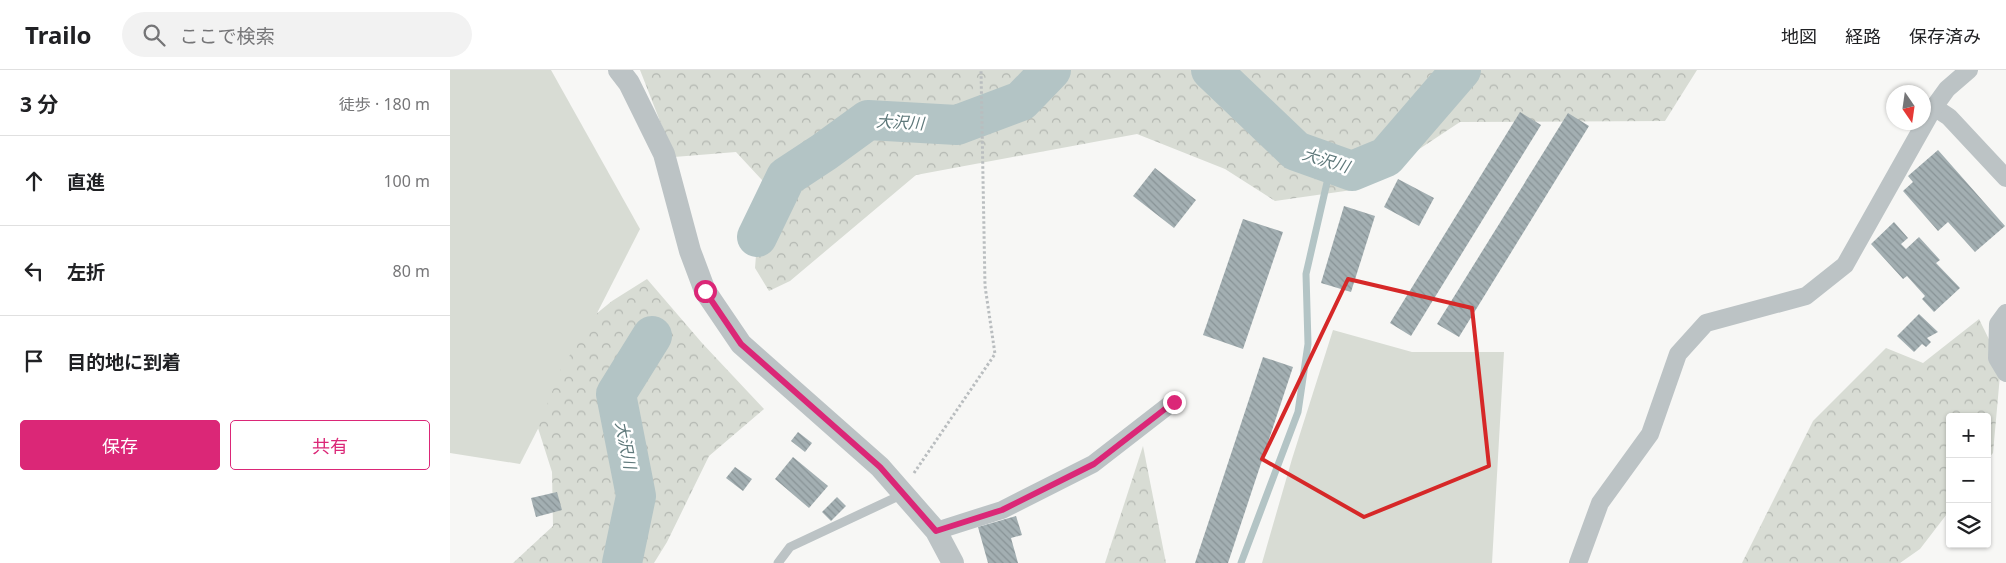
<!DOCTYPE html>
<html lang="ja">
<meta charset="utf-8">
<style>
:root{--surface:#fff;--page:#f2f2f2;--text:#202124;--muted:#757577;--line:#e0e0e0;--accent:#db2777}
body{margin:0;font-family:"Noto Sans","Noto Sans JP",sans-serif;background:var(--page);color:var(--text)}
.controls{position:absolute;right:15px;bottom:15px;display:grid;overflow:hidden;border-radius:5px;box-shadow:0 1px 4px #0004}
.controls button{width:45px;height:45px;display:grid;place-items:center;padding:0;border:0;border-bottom:1px solid var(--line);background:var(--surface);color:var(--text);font:25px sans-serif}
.compass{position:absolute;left:1436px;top:15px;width:45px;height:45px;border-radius:50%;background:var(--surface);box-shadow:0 1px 4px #0004;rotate:167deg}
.stop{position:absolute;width:15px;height:15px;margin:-11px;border:4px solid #db2777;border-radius:50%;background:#fff}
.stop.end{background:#db2777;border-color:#fff;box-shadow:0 1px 5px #0008}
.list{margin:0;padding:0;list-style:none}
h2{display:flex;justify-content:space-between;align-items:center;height:65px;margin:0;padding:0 20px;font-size:21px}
h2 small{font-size:16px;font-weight:400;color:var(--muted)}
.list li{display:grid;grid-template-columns:32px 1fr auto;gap:15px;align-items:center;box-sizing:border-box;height:90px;padding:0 20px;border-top:1px solid var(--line)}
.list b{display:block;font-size:19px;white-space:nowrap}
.list em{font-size:16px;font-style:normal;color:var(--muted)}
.actions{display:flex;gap:10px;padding:15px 20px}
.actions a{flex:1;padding:11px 0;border:1px solid var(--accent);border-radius:5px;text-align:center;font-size:18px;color:var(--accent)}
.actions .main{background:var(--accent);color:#fff}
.icon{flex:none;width:28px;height:28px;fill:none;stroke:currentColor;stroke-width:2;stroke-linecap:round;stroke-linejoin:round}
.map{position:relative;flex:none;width:1556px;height:493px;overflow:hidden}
header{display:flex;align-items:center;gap:30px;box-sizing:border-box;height:70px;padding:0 25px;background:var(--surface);border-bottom:1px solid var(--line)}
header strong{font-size:24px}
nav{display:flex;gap:28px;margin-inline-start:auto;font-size:18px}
.search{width:350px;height:45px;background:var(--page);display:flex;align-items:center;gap:12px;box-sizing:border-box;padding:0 18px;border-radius:28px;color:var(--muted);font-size:19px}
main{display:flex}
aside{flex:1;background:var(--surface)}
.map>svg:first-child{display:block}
</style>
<header>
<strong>Trailo</strong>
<div class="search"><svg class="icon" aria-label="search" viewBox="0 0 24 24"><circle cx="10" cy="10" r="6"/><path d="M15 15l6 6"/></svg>ここで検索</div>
<nav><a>地図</a><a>経路</a><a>保存済み</a></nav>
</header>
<main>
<aside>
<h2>3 分<small>徒歩 · 180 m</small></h2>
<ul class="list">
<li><svg class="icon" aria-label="ahead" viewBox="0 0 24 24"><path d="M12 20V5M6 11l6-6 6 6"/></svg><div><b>直進</b></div><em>100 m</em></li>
<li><svg class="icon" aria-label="left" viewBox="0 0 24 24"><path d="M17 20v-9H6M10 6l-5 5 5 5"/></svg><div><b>左折</b></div><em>80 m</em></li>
<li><svg class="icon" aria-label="arrive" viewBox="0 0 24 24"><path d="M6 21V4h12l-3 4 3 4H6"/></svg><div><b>目的地に到着</b></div></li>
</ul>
<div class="actions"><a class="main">保存</a><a>共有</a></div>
</aside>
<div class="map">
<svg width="1556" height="493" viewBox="0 0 1556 493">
<defs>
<pattern id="forest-crowns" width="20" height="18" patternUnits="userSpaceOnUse" patternTransform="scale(1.25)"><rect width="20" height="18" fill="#d8dcd4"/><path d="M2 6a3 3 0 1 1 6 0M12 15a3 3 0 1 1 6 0" fill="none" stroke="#b3b7b1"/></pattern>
<pattern id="building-back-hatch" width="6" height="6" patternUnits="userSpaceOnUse" patternTransform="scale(1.25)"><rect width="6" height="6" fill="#a3afb2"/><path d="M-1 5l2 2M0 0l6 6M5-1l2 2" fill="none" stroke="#889396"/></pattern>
</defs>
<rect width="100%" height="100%" fill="#f7f7f5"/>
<g fill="#d8dcd4">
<path d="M0 0H101L190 159 70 394 0 383Z"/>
<path d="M883 260 962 282H1054L1042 493H812L842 389Z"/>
</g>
<g fill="url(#forest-crowns)">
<path d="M190 0H1247L1215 51 1010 52 909 119 825 131 775 99 687 64 466 105 340 211 319 221 305 198 312 110 286 82 224 87Z"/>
<path d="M197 209 252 273 314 339 259 386 217 472 204 493H63L103 456 102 402 88 358 111 299 146 244 162 231Z"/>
<path d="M1529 249 1551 294 1543 383 1537 390V347H1500V440L1470 479 1450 493H1292L1363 351 1436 278 1473 293Z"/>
<path d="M693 376 716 493H655Z"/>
</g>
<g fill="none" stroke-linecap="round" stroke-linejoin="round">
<path stroke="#b3c4c5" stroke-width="7" d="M791 493 848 342 858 274 856 204 881 95"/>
<g stroke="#b3c4c5" stroke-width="40">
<path d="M761 0 846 81 902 101 936 87 1011 0"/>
<path d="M307 167 336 107 374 82 418 50 507 55 571 31 601 0"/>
<path d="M172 493 186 426 166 324 202 266"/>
</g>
</g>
<g fill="url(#building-back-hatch)">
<path d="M1070 42 1091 55 961 266 940 253Z"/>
<path d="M1118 43 1139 56 1009 267 987 254Z"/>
<path d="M1488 80 1555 156 1525 182 1498 152 1488 161 1453 121 1463 112 1458 106Z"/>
<path d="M705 98 746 130 724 158 683 126Z"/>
<path d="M948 109 984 128 969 156 934 137Z"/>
<path d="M894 136 925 146 901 222 871 213Z"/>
<path d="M793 149 833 162 793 279 753 265Z"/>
<path d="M1444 152 1458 168 1451 174 1456 179 1469 167 1490 190 1486 193 1510 218 1484 242 1472 229 1475 226 1457 206 1453 209 1421 174Z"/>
<path d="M1469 244 1488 262 1477 268 1481 272 1476 277 1472 274 1464 282 1447 266Z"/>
<path d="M813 287 843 297 778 493H745Z"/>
<path d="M348 362 362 373 355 382 341 371Z"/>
<path d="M343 387 378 416 359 438 325 409Z"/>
<path d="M285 397 302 409 293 421 276 408Z"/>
<path d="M107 422 112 440 86 447 81 428Z"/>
<path d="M387 427 396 436 381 451 372 442Z"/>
<path d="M566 446 572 465 561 468 568 493H538L528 457Z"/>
</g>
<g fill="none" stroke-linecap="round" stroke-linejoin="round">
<path stroke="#b9bdbf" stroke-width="3" stroke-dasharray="2.5 2.5" stroke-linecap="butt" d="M464 403 545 284 535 216 531 0"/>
<path stroke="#bcc3c5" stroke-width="9" d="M328 493 340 477 453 424"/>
<g stroke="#bcc3c5" stroke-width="18">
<path d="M1484 37 1499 47 1556 108"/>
<path d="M1556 243 1548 254 1547 288 1556 303"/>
<path d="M486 461 552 440 643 394 723 332"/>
<path d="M1128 493 1150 433 1200 364 1228 284 1256 253 1356 226 1395 195 1484 37 1497 19 1519 0"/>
</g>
<path stroke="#bcc3c5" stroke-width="22" d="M169 0 179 13 214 84 240 181 255 221 291 274 430 397 486 461 503 493"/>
</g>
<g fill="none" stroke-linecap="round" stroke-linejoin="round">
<path stroke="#db2777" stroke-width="6" d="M255 221 291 274 430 397 486 461 552 440 644 394 724 332"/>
</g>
<path fill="none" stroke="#d62828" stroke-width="4" stroke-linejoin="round" d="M898 209 1022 238 1039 396 914 447 812 389Z"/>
<g text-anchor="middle" stroke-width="5" stroke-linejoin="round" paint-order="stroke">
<g font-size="16" font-style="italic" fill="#5e787a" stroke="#fff">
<text transform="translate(450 52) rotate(3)" y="6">大沢川</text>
<text transform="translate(876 90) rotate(17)" y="6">大沢川</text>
<text transform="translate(176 375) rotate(79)" y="6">大沢川</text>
</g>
</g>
</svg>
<div class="controls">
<button>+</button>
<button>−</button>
<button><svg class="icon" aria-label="layers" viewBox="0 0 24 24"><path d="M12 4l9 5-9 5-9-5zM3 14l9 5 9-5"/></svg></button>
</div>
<svg class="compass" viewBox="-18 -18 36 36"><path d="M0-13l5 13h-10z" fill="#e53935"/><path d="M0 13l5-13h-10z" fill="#757577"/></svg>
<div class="stop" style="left:255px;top:221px"></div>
<div class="stop end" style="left:724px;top:332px"></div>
</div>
</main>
